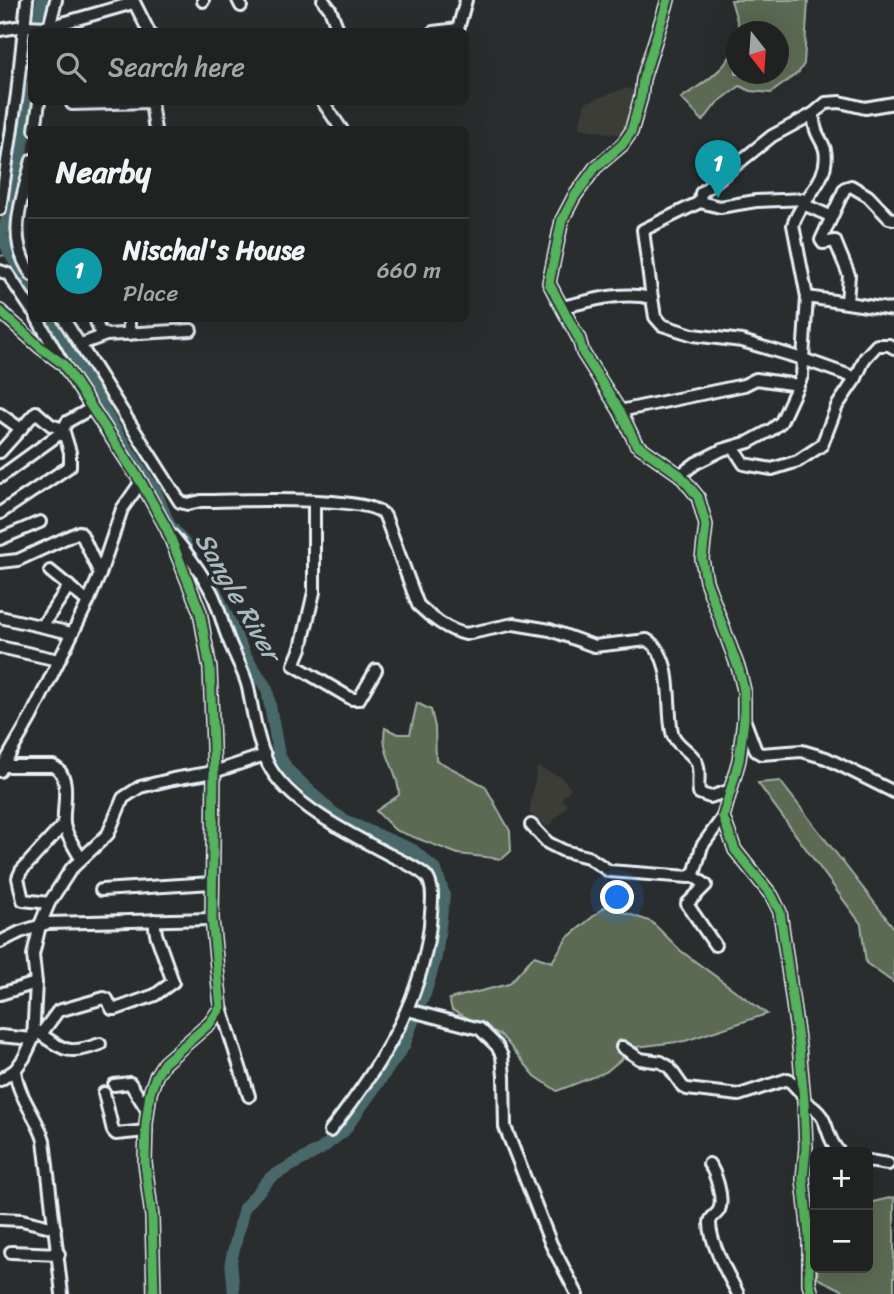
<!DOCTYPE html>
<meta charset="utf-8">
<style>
:root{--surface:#202222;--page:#282a2a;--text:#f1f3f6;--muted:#a2a4a5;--line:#3d3f40;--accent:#ea580c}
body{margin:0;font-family:Sriracha,sans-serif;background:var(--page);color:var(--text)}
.controls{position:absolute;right:21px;bottom:21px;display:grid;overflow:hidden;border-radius:10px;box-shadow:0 7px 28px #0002}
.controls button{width:63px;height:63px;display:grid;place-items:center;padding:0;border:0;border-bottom:2px solid var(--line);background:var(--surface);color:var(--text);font:35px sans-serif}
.compass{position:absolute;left:726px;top:21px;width:63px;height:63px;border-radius:50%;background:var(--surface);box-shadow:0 7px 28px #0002;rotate:163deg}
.you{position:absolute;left:618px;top:898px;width:24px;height:24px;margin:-18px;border:5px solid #fff;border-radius:50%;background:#1a73e8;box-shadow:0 0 0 10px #1a73e833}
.badge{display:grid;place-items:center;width:46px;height:46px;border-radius:50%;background:var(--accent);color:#fff;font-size:23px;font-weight:700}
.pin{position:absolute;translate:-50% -58px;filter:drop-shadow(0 2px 4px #0008)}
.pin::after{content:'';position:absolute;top:37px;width:24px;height:21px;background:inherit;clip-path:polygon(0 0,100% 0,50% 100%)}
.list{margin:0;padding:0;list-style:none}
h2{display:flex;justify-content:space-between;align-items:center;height:91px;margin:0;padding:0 28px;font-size:30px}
h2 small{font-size:23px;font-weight:400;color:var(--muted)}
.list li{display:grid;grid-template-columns:46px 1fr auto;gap:21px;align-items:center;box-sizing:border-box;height:105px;padding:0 28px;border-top:2px solid var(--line)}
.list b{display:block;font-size:26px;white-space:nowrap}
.list p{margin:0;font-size:23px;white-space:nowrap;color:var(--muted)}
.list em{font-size:23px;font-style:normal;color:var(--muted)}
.icon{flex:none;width:38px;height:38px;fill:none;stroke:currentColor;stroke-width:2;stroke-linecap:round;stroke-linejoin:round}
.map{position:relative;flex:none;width:894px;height:1294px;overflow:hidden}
.search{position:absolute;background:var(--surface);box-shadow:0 7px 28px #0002;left:28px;top:28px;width:441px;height:77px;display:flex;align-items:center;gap:18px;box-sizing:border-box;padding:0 24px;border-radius:10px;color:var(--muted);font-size:26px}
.panel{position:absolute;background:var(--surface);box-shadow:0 7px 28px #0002;left:28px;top:126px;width:441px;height:196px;border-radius:10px}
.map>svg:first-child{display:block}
</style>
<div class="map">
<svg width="894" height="1294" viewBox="0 0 894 1294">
<rect width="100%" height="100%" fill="#2a2d2e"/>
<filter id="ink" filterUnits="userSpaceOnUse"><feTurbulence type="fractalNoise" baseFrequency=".0143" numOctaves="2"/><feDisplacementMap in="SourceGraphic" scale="14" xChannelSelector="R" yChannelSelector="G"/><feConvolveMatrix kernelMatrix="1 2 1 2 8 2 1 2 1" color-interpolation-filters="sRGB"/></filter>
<g filter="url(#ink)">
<g fill="#3e3c39">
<path d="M626 88 634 91 627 125 622 135 579 128 585 103Z"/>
<path d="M537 767 561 777 571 788 561 799 568 805 548 827 529 813Z"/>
</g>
<g fill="#5c6b53" stroke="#a2aea6" stroke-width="2">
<path d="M731 0H808L804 64 799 72 771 93 750 91 740 86 717 103 703 121 681 98C703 84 725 70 736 47V74H778V32L740 31Z"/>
<path d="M417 703 431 710 435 727 436 760 485 786 510 831 511 851 502 859 458 854 395 830 376 811 399 795C399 770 380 754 385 728L398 734H410Z"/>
<path d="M780 781 894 928V983L866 963 861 924 758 783Z"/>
<path d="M606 906 652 922 681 951 767 1014 685 1041 636 1047 606 1072 557 1091 535 1076 501 1035 452 1010 449 999 509 984 534 956 552 962 567 938Z"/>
<path d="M894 1197V1294H850L817 1278 818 1268H868V1203Z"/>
</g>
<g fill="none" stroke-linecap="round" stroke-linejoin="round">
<path stroke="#889ea3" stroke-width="2" d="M0 256 10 254"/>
<g stroke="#48676a" stroke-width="12">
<path d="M37 32 42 0"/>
<path d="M32 86 15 193 2 235 10 254 32 289"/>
<path d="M49 318 71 352 119 436 156 492 169 524 186 545"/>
<path d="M212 583 244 653 267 689 279 755 288 770 332 812 350 823 413 850 436 870 444 895 436 957 425 994 418 1007"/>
<path d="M234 1294 231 1261 244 1208 271 1177 321 1149 344 1131 404 1046 415 1016"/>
</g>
<g stroke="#e8f1f8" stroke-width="16">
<g id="minor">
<path d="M133 0 149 32"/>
<path d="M238 0 241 6"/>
<path d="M323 0 330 9 339 32"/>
<path d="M668 0 643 79 641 97 631 132 622 145 595 168 574 197 562 220 549 283 579 339 583 353 620 411 636 444 680 475 698 497 706 525 702 559 706 581 739 670 744 690V719L739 760 723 817 735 850 772 896 780 912 799 1046 804 1101 806 1147 803 1179 809 1236V1284L812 1294"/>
<path d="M203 1V0"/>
<path d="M0 30 23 26 49 27 133 3"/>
<path d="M48 32 56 0"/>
<path d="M433 32 458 29 466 0"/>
<path d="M151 102 155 130"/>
<path d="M323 102 342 130"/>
<path d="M72 104 151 102"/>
<path d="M35 130 39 102"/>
<path d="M32 160C22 200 5 238 32 275"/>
<path d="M700 202 720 207 756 201 807 199"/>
<path d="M803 204 830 216"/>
<path d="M0 209 17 94 27 0"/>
<path d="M0 271 8 274 32 310"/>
<path d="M807 297 894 310"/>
<path d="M652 298 643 230 700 202 701 193 772 136 813 114 826 103 840 102 865 108 894 103"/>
<path d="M847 302 849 275 835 241 823 243 821 240 845 188 851 186 868 196 889 218 894 219"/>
<path d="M563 307C593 300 622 291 652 298L655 317 662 325 693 335 742 341 803 359 807 297 793 225C800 200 831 180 825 150 824 144 818 137 816 130 814 125 814 119 813 114"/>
<path d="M0 311 40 347 63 364 141 482 167 529 200 612 210 669 214 772 212 919 221 1007 210 1023 164 1063 156 1076 150 1093 146 1123 145 1163 152 1217 154 1294"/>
<path d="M37 318 62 362"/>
<path d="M63 318 180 502 188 504 201 501C230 501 372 494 385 516L418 605C430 617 449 631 466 634L514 624 550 630 594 646 647 640C675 657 666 705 672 732 674 744 690 750 696 761 701 770 697 782 699 793L710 797 731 790"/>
<path d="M95 318 99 330 106 335"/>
<path d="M129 318V334"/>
<path d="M81 344 106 335 191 330"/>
<path d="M620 411 744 385 756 379 798 385"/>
<path d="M0 414 21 429"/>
<path d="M733 447 744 464 772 469 798 461 822 445 837 406 856 378"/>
<path d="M0 452 36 412 51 425 63 429"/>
<path d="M680 475 696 463 722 450 749 442 771 430 781 422 802 376 803 359 856 378 865 358 877 345H889L894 348"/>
<path d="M0 477 62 432"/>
<path d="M314 501V592L301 648 294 665 352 699H359L376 670"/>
<path d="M0 513 70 466V452L63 429 67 422 92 408"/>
<path d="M173 536C187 553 202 573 212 593 219 607 222 624 228 638 234 654 244 671 248 687 253 713 257 740 268 764 288 804 353 836 390 855 401 861 419 868 427 877 434 887 432 903 431 913 426 997 380 1067 330 1131"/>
<path d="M0 539 40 522"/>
<path d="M0 562 18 560 79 532 82 535 100 574"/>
<path d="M50 571 88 602"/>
<path d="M0 617 71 633"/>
<path d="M42 626 69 586"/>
<path d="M0 647 58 660"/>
<path d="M744 719 756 751 761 754 802 751 826 758 894 792"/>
<path d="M3 766H53C73 775 62 807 64 824 65 834 76 849 81 859"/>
<path d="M0 771 31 717 88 602 100 574 122 509 141 482"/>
<path d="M531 825 548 843 564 851 588 857 609 871 689 877 695 871 702 846 723 817"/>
<path d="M692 875 706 885 687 904 715 945"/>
<path d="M101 890 212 883"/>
<path d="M49 903 23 900 18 878 21 871 64 824"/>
<path d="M0 942 20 932 48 923 212 919"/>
<path d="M0 994 36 983"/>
<path d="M221 1007 249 1096"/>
<path d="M408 1010 480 1029 497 1046 502 1056 504 1076 505 1127 551 1244 577 1294"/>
<path d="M36 1031C64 1050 67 1056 100 1044"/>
<path d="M41 1034 58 1011 104 998 107 999 112 1009H116L155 995 173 982 156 934 154 920"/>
<path d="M0 1036 33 1039"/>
<path d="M622 1047 640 1059 661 1062 669 1067 683 1087 687 1089 739 1095 788 1079 803 1095"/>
<path d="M15 1070C18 1097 36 1115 44 1140L62 1294"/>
<path d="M0 1080 15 1070 24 1058 33 1039 36 983 33 955 40 925 49 903 71 869 108 834 123 798 140 787 173 779 214 772 265 755"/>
<path d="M114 1085 130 1083 147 1110"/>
<path d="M104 1093 113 1131 116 1134 146 1131"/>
<path d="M804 1101C834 1119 821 1131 839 1152"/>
<path d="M868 1161 888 1164"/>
<path d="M709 1164C716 1173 724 1199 719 1210 716 1216 710 1216 710 1223 710 1244 729 1276 738 1294"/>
<path d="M0 1219 22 1220 55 1228"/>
<path d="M11 1252 59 1254"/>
</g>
</g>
<use href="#minor" stroke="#2a2d2e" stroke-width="10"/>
<g stroke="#2a2d2e" stroke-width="13">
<g id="cycleway">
<path d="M668 0 643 79 641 97 631 132 622 145 595 168 574 197 562 220 549 283 579 339 583 353 620 411 636 444 680 475 698 497 706 525 702 559 706 581 739 670 744 690V719L739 760 723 817 735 850 772 896 780 912 799 1046 804 1101 806 1147 803 1179 809 1236V1284L812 1294"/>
<path d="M0 311 40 347 63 364 141 482 167 529 200 612 210 669 214 772 212 919 221 1007 210 1023 164 1063 156 1076 150 1093 146 1123 145 1163 152 1217 154 1294"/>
</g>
</g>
<use href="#cycleway" stroke="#56b35d" stroke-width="9"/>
</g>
</g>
<g text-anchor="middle" stroke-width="7" stroke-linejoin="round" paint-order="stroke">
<g font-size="26" font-style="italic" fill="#a8babf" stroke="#2a2d2e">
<text transform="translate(238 596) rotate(60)" y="9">Sangle River</text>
</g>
</g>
</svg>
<div class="controls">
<button>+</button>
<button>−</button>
</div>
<svg class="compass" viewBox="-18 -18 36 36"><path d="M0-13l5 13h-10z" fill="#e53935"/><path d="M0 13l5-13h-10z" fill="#a2a4a5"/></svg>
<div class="you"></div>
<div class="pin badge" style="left:718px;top:198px;background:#0f9aa8">1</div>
<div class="search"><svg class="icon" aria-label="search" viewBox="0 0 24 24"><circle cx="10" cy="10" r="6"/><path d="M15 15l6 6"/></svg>Search here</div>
<section class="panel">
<h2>Nearby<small></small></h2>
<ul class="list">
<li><span class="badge" style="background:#0f9aa8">1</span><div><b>Nischal's House</b><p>Place</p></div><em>660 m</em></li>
</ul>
</section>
</div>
